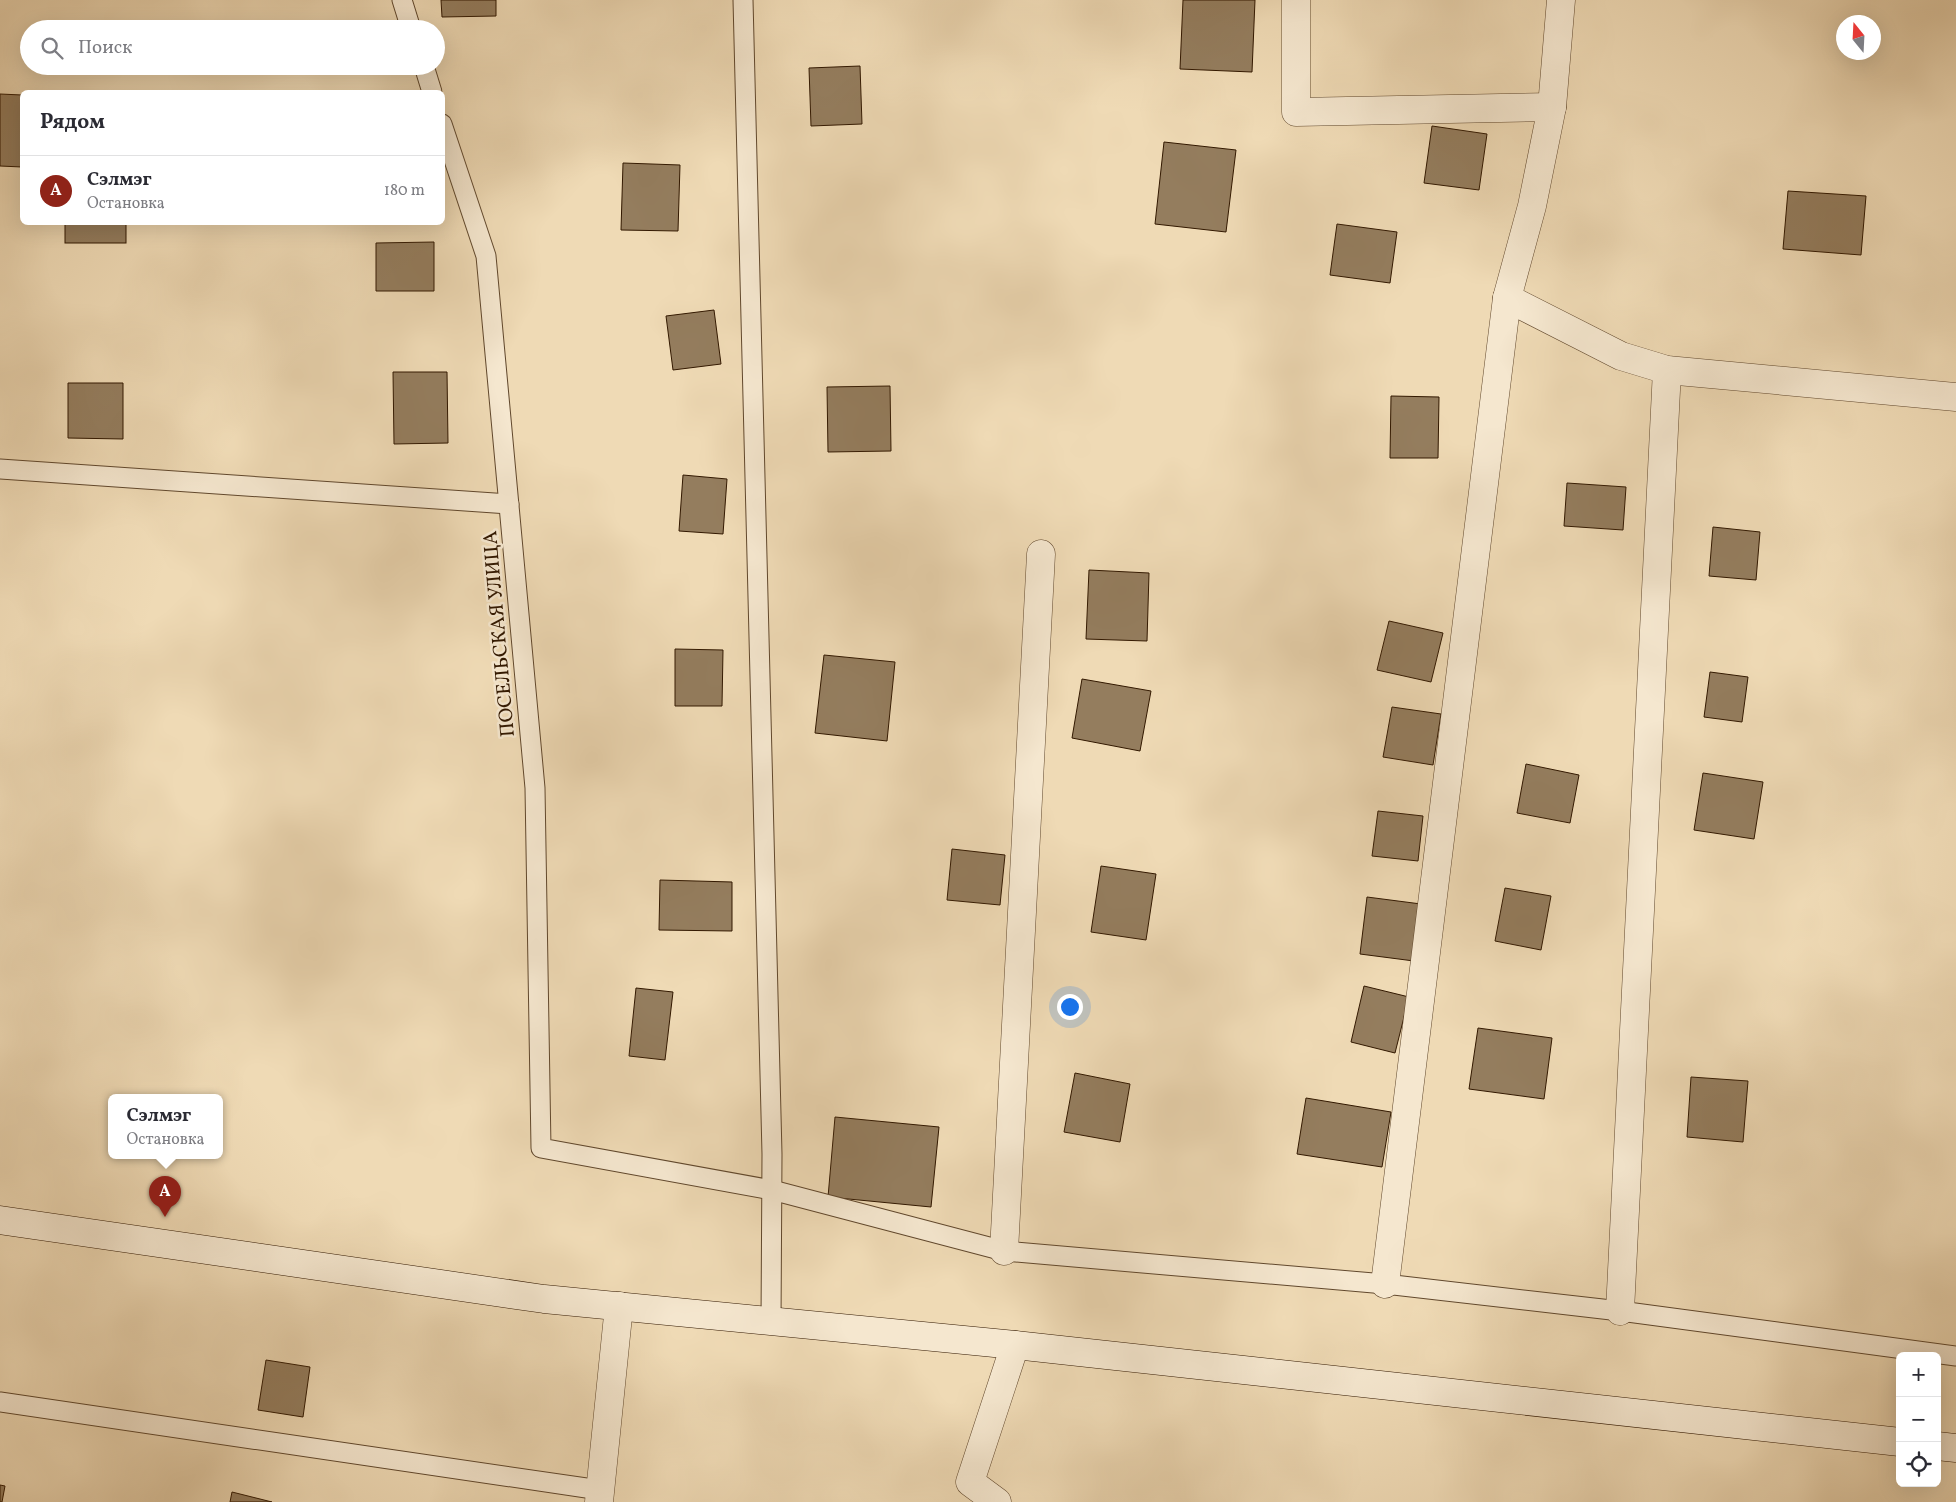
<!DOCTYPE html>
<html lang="ru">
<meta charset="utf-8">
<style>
:root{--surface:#fff;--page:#f2f2f3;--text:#2b2b33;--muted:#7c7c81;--line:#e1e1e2;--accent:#8f2418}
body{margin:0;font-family:Vollkorn,serif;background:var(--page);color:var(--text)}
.controls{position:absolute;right:15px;bottom:15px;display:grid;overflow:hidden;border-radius:8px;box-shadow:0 5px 20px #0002}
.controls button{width:45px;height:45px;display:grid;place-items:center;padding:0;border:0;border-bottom:1px solid var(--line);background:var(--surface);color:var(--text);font:25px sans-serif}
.compass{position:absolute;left:1836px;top:15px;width:45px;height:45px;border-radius:50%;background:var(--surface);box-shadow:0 5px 20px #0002;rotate:342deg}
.you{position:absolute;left:1069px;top:1006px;width:18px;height:18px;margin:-12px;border:4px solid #fff;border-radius:50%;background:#1a73e8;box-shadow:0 0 0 8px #1a73e833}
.badge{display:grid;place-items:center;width:32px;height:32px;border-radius:50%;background:var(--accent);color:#fff;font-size:16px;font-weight:700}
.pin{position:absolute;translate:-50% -41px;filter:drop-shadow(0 1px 2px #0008)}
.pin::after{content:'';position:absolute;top:26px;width:18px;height:15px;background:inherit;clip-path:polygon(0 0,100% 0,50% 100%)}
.popup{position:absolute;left:108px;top:1094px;width:115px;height:65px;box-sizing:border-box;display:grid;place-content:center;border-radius:8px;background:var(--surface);filter:drop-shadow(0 1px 4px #0005);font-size:16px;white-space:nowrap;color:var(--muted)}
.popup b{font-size:19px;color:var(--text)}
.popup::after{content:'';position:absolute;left:50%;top:100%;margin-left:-10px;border:10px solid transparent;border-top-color:var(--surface)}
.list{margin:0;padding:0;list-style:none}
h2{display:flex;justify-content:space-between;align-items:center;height:65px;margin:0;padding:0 20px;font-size:21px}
h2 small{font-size:16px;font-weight:400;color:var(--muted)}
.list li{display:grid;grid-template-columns:32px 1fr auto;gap:15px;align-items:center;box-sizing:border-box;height:70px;padding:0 20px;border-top:1px solid var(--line)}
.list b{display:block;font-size:19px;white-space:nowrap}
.list p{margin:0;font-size:16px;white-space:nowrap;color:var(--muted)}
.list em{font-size:16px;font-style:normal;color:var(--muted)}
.icon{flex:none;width:28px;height:28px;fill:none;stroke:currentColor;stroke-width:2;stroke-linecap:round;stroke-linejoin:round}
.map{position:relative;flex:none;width:1956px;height:1502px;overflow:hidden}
.search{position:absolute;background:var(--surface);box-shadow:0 5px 20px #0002;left:20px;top:20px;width:425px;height:55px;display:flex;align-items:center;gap:12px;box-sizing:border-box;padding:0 18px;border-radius:28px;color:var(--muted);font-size:19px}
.panel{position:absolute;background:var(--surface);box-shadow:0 5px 20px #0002;left:20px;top:90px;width:425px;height:135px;border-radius:8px}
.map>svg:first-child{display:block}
</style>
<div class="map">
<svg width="1956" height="1502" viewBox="0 0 1956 1502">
<rect width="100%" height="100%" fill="#efdab5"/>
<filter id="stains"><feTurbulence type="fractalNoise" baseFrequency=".004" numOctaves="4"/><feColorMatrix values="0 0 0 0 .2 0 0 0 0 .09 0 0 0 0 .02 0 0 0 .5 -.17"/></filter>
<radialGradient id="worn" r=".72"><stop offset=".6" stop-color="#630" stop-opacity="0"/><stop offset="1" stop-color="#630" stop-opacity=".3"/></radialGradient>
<g fill="#947d5e" stroke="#321800">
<path d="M441 0H496V16L442 17Z"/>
<path d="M1183 0H1255L1252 72 1180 69Z"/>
<path d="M860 66 862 124 811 126 809 68Z"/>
<path d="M0 94 22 95V167L0 166Z"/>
<path d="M1432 126 1487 134 1479 190 1424 183Z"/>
<path d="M1164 142 1236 150 1226 232 1155 224Z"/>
<path d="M623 163 680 165 678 231 621 230Z"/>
<path d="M1788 191 1866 196 1861 255 1783 249Z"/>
<rect x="65" y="222" width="61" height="21"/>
<path d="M1337 224 1397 232 1390 283 1330 275Z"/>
<path d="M434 242V291H376V243Z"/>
<path d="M714 310 721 364 673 370 666 316Z"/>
<path d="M393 372H447L448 443 394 444Z"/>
<path d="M68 383H123V439L68 438Z"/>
<path d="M890 386 891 451 828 452 827 387Z"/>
<path d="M1391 396 1439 397 1438 458H1390Z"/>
<path d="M683 475 727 479 723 534 679 531Z"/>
<path d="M1567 483 1626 487 1623 530 1564 526Z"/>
<path d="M1713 527 1760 532 1756 580 1709 576Z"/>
<path d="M1089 570 1149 573 1147 641 1086 639Z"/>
<path d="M1389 621 1443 633 1431 682 1377 670Z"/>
<path d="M675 649 723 650 722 706H675Z"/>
<path d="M824 655 895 662 887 741 815 733Z"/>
<path d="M1710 672 1748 677 1742 722 1704 717Z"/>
<path d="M1082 679 1151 691 1140 751 1072 738Z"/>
<path d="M1392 707 1441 714 1433 765 1383 757Z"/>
<path d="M1526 764 1579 775 1570 823 1517 813Z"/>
<path d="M1703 773 1763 782 1754 839 1694 830Z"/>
<path d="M1378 811 1423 816 1418 861 1372 856Z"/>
<path d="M952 849 1005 855 1000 905 947 900Z"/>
<path d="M1101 866 1156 874 1146 940 1091 932Z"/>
<path d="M660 880 732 882V931L659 930Z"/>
<path d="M1505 888 1551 896 1541 950 1495 941Z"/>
<path d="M1367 897 1421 904 1414 961 1360 954Z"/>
<path d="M1364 986 1409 997 1395 1053 1351 1042Z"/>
<path d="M636 988 673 992 665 1060 629 1056Z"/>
<path d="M1478 1028 1552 1038 1544 1099 1469 1089Z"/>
<path d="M1075 1073 1130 1084 1120 1142 1064 1132Z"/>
<path d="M1691 1077 1748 1081 1743 1142 1687 1137Z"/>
<path d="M1306 1098 1391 1112 1382 1167 1297 1154Z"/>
<path d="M835 1117 939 1127 931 1207 828 1197Z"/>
<path d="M266 1360 310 1367 303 1417 258 1410Z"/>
<path d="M0 1485 5 1486 2 1502H0Z"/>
<path d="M232 1492 272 1502H230Z"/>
</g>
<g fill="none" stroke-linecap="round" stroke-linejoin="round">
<g stroke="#61482d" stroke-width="21">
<g id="lane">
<path d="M402 0 411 29"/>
<path d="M743 0 772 1154 771 1322"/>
<path d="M424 66 432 92"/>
<path d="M442 124 486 256 535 788 541 1148 772 1190 1004 1251 1385 1284 1620 1311 1956 1356"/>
<path d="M0 469 509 504"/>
<path d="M0 1402 600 1490"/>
</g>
</g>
<g stroke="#61482d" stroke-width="29">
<g id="street">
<path d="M1296 0V112L1552 107"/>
<path d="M1561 0 1552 107 1532 206 1507 298 1621 356 1667 370 1956 397"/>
<path d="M1004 1251 1041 554"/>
<path d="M1385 1284 1507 298"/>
<path d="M1620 1311 1667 370"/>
<path d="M599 1502 619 1306"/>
<path d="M997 1502 970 1482 1015 1345"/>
</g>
</g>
<g stroke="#321800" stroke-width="29">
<g id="secondary">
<path d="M0 1220 544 1299 1015 1345 1900 1442"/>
<path d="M1937 1446 1956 1448"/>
</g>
</g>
<use href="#lane" stroke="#f5e7cf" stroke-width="19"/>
<use href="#street" stroke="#f5e7cf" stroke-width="28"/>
<use href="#secondary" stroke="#f5e7cf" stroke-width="28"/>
</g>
<g text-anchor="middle" stroke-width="5" stroke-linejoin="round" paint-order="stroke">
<g font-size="20" fill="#321800" stroke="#f5e7cf">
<text transform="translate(498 634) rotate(-95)" y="7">ПОСЕЛЬСКАЯ УЛИЦА</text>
</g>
</g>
<rect width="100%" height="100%" filter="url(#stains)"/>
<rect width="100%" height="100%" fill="url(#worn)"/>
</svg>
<div class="controls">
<button>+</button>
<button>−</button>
<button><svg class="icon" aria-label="locate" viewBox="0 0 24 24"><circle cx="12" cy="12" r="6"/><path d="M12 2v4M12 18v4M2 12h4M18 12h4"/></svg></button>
</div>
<svg class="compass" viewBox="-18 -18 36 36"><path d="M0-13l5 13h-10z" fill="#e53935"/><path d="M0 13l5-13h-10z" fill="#7c7c81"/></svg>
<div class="you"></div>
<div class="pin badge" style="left:165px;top:1217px">A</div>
<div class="popup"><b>Сэлмэг</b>Остановка</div>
<div class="search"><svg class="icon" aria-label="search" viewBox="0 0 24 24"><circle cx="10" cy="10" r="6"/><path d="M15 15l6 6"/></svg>Поиск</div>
<section class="panel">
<h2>Рядом<small></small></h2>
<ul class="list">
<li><span class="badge">A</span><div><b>Сэлмэг</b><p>Остановка</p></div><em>180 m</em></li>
</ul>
</section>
</div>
